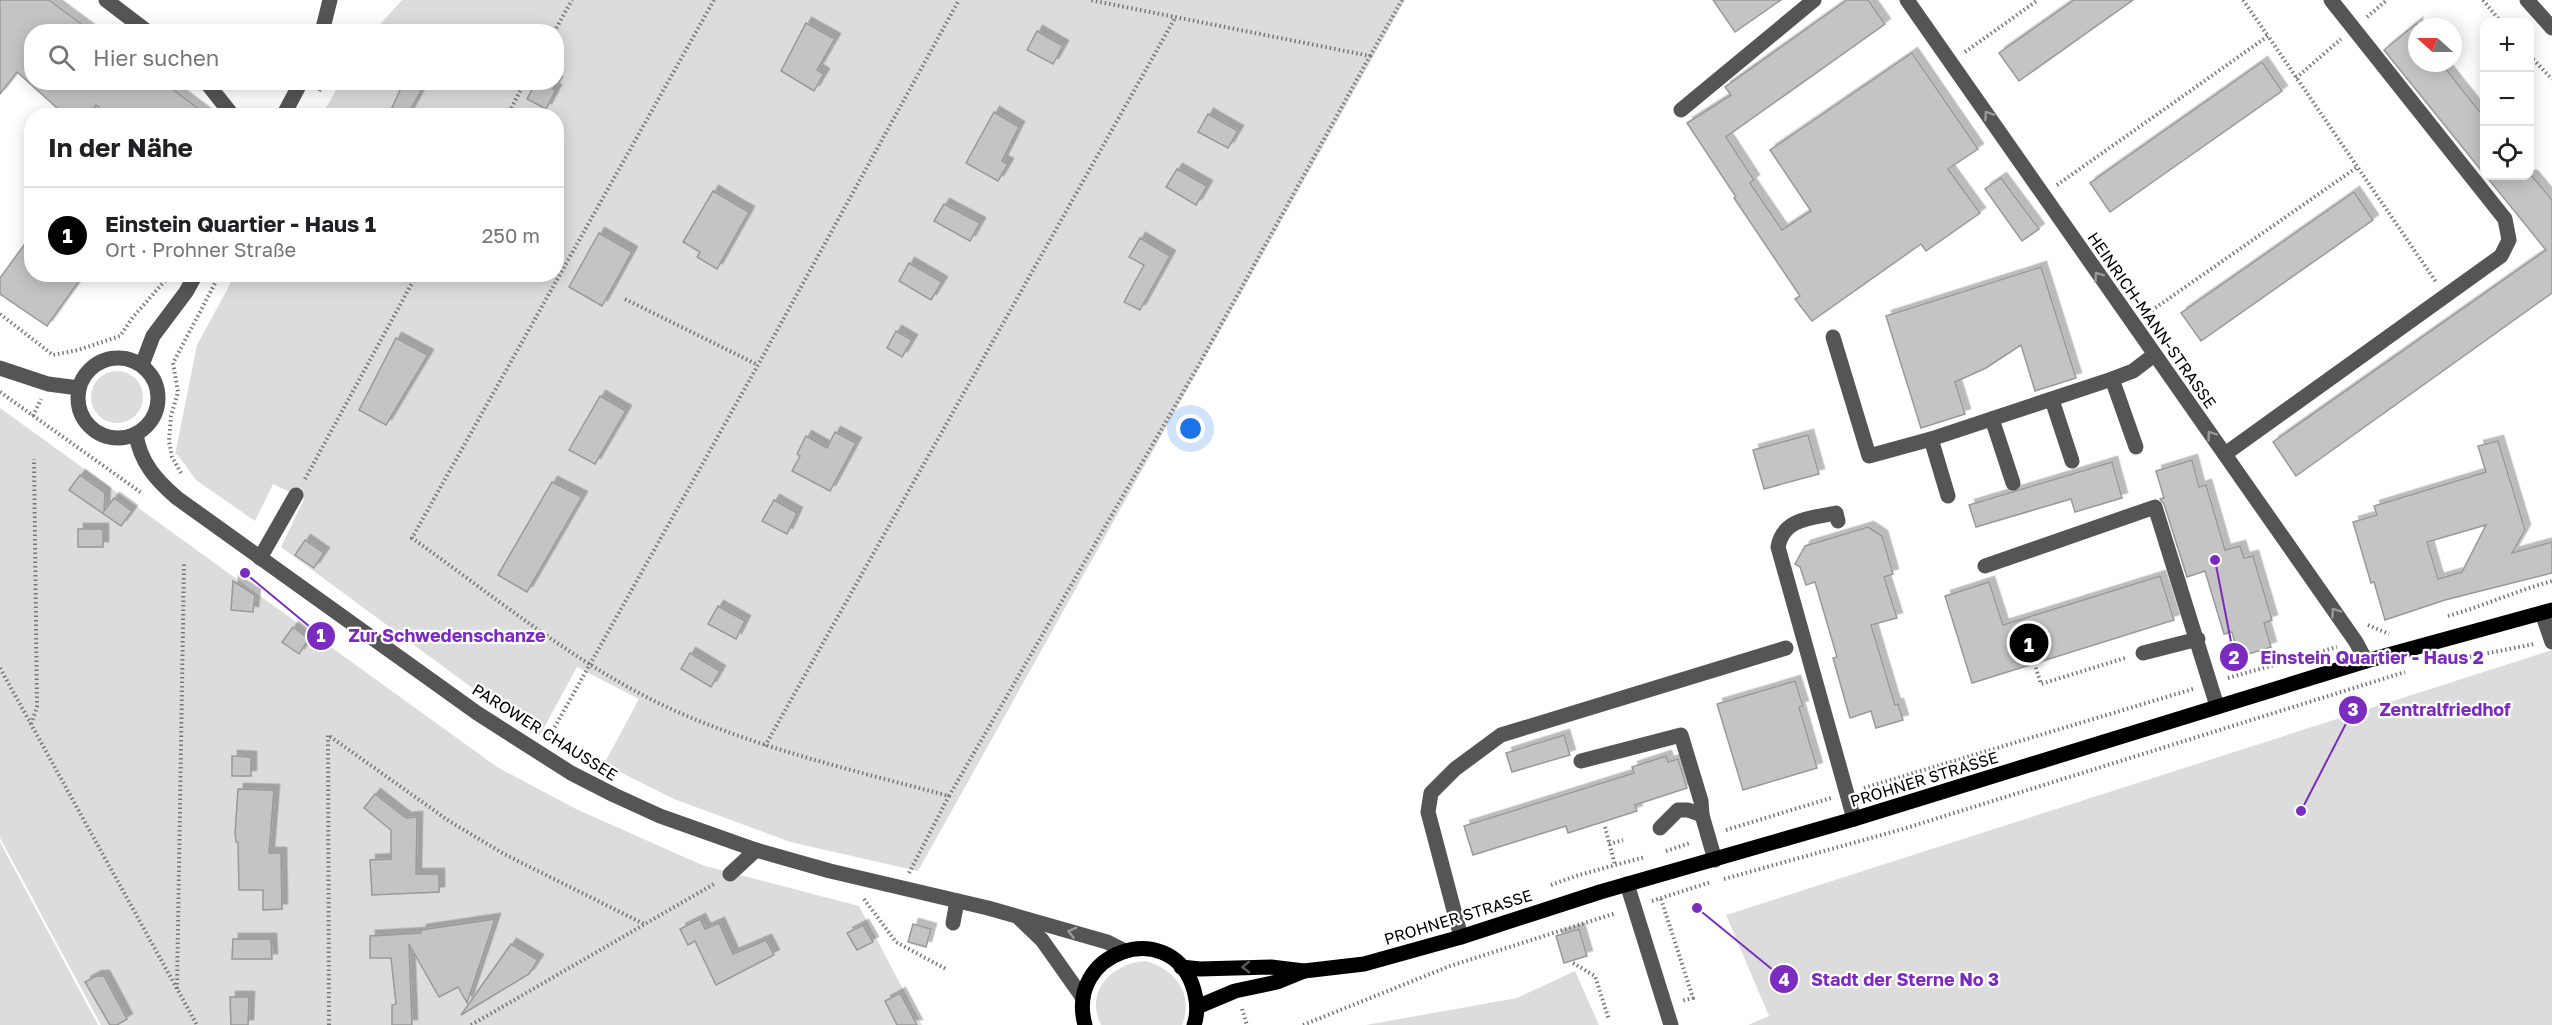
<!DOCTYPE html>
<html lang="de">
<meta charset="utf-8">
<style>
:root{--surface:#fff;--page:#f2f2f2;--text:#202124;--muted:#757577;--line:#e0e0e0;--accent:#000}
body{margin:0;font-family:"Golos Text",sans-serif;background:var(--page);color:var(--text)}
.controls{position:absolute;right:18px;top:18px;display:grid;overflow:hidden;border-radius:12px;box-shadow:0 3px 15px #0003}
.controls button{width:54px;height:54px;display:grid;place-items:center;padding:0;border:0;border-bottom:2px solid var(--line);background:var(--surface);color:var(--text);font:30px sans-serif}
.compass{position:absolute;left:2408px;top:18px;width:54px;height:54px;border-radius:50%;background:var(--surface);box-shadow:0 3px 15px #0003;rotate:291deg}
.you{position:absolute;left:1191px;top:429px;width:21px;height:21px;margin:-15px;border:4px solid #fff;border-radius:50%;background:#1a73e8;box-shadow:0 0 0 9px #1a73e833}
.badge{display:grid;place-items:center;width:39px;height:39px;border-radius:50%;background:var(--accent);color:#fff;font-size:20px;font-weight:700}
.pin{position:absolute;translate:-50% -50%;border:3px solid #fff;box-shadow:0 2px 6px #0006}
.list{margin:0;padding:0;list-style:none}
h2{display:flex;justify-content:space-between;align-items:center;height:78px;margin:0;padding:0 24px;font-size:26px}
h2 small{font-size:20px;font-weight:400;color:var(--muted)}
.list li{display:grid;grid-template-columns:39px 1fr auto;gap:18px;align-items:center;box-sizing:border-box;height:96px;padding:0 24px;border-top:2px solid var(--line)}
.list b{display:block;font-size:22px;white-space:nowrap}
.list p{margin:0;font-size:20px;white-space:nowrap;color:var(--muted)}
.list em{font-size:20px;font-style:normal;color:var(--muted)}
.icon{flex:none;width:33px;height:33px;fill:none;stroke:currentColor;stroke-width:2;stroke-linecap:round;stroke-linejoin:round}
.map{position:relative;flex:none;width:2552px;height:1025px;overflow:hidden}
.search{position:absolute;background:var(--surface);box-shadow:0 3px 15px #0003;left:24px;top:24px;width:540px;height:66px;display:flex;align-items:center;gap:15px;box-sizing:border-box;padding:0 21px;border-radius:24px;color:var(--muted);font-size:22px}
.panel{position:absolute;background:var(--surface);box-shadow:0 3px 15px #0003;left:24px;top:108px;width:540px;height:174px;border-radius:24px}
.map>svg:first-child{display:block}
</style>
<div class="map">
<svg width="2552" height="1025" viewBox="0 0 2552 1025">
<defs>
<filter id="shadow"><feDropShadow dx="5.5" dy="-5.5" stdDeviation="0" flood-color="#0004"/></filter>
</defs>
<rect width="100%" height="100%" fill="#fff"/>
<g fill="#dcdcdc">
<path d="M402 0H1405L918 871 790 842 674 799 604 764 639 699 577 667 540 735 517 721 281 547 304 499 273 484 255 521 196 480 177 454 175 455 197 345 235 275 556 274V116L322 115 340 83 556 82V32L374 31Z"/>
<circle cx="117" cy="397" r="26"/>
<path d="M0 408 497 767 576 809 702 865 859 906 922 1025H101L0 838Z"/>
<path d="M2552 650V1025H1748L1769 1016 1726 915Z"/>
<path d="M0 842 98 1025H0Z"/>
<path d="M1146 961C1176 970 1194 994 1182 1025H1101C1084 990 1113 963 1146 961Z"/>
<path d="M1575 971 1599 1025H1366L1517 998Z"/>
</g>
<g fill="#c4c4c4" stroke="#999" stroke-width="1.5" fill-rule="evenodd" filter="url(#shadow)">
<path d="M0 0H49L92 32H32V82H163L208 116H109L96 105 89 116H66L17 72 0 94Z"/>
<path d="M1713 0H1781L1735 32Z"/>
<path d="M1847 0H1868L1885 24 1726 137 1754 180 1750 183 1782 230 1811 211 1770 150 1912 53 1978 149 1948 169 1980 213 1926 251 1921 244 1812 321 1795 299 1800 296 1734 198 1736 197 1687 123 1731 95 1725 87Z"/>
<path d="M2074 0H2133L2019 81 1999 53Z"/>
<path d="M806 23 835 39 817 70 824 74 814 91 781 71Z"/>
<path d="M2417 23V63H2441L2484 117V174L2384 50Z"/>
<path d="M1037 31 1063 46 1053 64 1027 50Z"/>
<path d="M2262 62 2282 91 2110 212 2090 183Z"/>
<path d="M404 82H426L407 116H388Z"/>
<path d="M536 82H557L553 89 556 90 546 109 527 99Z"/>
<path d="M994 112 1019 127 1002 161 1008 164 998 181 966 163Z"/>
<path d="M1208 114 1238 131 1228 148 1198 132Z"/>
<path d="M1177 169 1207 186 1196 205 1166 187Z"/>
<path d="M2486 176H2532L2552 200V293L2296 476 2273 442 2546 250Z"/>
<path d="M2001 178 2039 229 2022 241 1985 189Z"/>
<path d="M713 191 749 212 717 269 697 257 700 252 683 242Z"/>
<path d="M2354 192 2373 220 2201 341 2181 313Z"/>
<path d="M944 204 980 223 970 241 934 221Z"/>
<path d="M599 233 632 252 602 306 569 287Z"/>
<path d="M32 234V274H84L47 326 0 294V278Z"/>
<path d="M1140 238 1170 256 1140 310 1124 302 1144 265 1129 257Z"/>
<path d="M909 263 942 282 931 300 899 281Z"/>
<path d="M2041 267 2076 378 2035 391 2021 345 1986 368 1955 382 1965 414 1921 428 1886 316Z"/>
<path d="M896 331 912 340 902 357 887 348Z"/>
<path d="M396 338 428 355 386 425 359 410Z"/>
<path d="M600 396 626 411 595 464 569 450Z"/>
<path d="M835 432 856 443 830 491 792 471 800 456 797 454 806 436 827 448Z"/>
<path d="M1808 435 1819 474 1764 489 1753 450Z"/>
<path d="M2498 441 2525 530 2512 553 2552 542V573L2445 600 2385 620 2374 582 2371 583 2353 522 2377 515 2374 506 2486 472 2478 446ZM2486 525 2462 572 2438 579 2427 542Z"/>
<path d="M2192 460 2199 487 2206 485 2225 550 2240 546 2244 558 2253 556 2272 620 2264 623 2271 647 2239 657 2232 632 2224 634 2205 571 2187 577 2164 504 2160 499 2164 498 2156 471Z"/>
<path d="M2112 462 2122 498 2075 512 2071 499 1976 527 1969 505Z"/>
<path d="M80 475 105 493 104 511 114 498 132 511 121 526 69 490Z"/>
<path d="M552 482 582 497 527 592 498 575Z"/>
<path d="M774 500 797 513 787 534 762 521Z"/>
<path d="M1868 527 1882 536 1893 574 1884 577 1897 618 1871 625 1895 705 1898 704 1903 720 1876 728 1871 711 1850 718 1833 658 1837 657 1815 582 1806 585 1800 567 1795 564 1805 546Z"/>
<rect x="78" y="529" width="25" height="18"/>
<path d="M305 540 324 553 314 568 295 555Z"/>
<path d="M2160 576 2174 620 1972 683 1945 596 1989 582 2003 625Z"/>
<path d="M233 581 255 595 253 612 231 610Z"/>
<path d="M718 606 745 621 736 639 708 624Z"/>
<path d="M293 627 309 639 299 654 282 642Z"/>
<path d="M690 653 720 671 711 687 681 669Z"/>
<path d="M1795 681 1803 706 1799 707 1817 768 1743 790 1717 704Z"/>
<path d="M1564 735 1570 755 1512 772 1506 753Z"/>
<path d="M232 756 251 757V776H232Z"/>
<path d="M1666 756 1668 762 1678 759 1687 788 1635 805 1637 811 1568 833 1566 826 1473 855 1464 826 1634 773 1632 767Z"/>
<path d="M238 789 274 790 269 853H281L282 909 263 910V890H239L238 842H236L235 833Z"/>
<path d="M375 794 406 818 417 817 416 874H439V892L372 895 370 860 391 859V830L364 808Z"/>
<path d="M495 919 467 1003 458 987 439 997 409 944 412 1025H392V1005L396 1004 391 958H370V936L421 933V930Z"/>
<path d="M700 919 705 929 719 923 733 954 766 940 774 955 716 985 695 941 688 945 680 929Z"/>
<path d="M913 924 931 929 926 947 908 942Z"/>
<path d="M863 925 873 942 857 950 847 933Z"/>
<path d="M1579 929 1587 956 1564 963 1556 936Z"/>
<path d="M233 939H271L272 959H232Z"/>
<path d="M511 944 538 960 529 974 461 1015Z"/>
<path d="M96 976H104L127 1019 117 1025H110L85 982Z"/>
<path d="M900 993 917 1025H897L885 1001Z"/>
<path d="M230 997H249L248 1025H231Z"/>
</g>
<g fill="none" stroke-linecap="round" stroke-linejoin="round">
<g stroke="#777" stroke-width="4" stroke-dasharray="1.5 3" stroke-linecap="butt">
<path d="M714 0 412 538C495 597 578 666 671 709 760 749 856 771 949 796L1197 368 1370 56 1090 0"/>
<path d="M2243 0 2268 36"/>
<path d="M2483 0 2501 22"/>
<path d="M2367 17 2387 0"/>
<path d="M554 32 572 0"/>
<path d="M1965 52 2038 0"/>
<path d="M1370 56 1402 0"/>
<path d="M2530 56 2552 79"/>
<path d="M2296 78 2341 39"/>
<path d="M319 91 324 82"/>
<path d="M507 116 525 82"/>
<path d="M2057 185 2268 36 2436 282"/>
<path d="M625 299 758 365"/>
<path d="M2148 313 2356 168"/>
<path d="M0 314 53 355 78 350 120 336 133 317 171 274"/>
<path d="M0 392 143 494"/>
<path d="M33 416 41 399"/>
<path d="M181 473 172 457 169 441 171 416 178 392 173 363 220 274"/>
<path d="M305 479 417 274"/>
<path d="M2448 616C2483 606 2516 591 2552 581"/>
<path d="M2368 625 2389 634"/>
<path d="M2033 659 2041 684 2125 658"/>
<path d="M2439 663 2534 644"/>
<path d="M0 668 197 1025"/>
<path d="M2228 678 2337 647"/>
<path d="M31 724 37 707 34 459"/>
<path d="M548 739 758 365 959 0"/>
<path d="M765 746 1175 18"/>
<path d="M1864 788 2193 689"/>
<path d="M1605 827 1615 865"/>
<path d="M1726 830 1831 798"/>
<path d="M1609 844 1623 840"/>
<path d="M1666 851 1690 843"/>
<path d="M909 873 949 796"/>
<path d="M1724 879 1903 829 2405 672"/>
<path d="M1551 885 1579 875 1645 857"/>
<path d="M864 899 896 942 946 969"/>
<path d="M1661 899 1693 998 1681 1001"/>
<path d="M1652 901 1711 882"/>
<path d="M1573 963 1595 976 1609 1020"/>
<path d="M177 989 184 564"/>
<path d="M1242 1009 1247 1025"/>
<path d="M329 1025 328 735 449 821 504 854 646 925"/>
<path d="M471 1025 714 884"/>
<path d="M1303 1025 1450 966 1616 913"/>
</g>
<g stroke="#555" stroke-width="15">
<path d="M106 0 148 32"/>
<path d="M1907 0 2356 642 2366 661"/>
<path d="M2527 0 2552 28"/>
<path d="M322 32 330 0"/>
<path d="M206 82 233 116"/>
<path d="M1681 110 1814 0"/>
<path d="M283 116 301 82"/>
<path d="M1833 337 1869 456 1931 439"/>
<circle cx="118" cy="398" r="40"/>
<path d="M142 365 153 336 186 292 196 274"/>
<path d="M0 368 48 384 79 388"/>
<path d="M2112 379 2136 447"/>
<path d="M2052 400 2072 461"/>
<path d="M1992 419 2013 483"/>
<path d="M136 434C140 462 156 480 177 498L477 713 571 773 614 795 660 816 756 850 830 871 988 908 1107 942 1125 951"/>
<path d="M2225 454 2501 256 2509 240 2505 219 2331 0"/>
<path d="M1948 496 1931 439 2112 379 2133 371 2154 355"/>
<path d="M1838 521 1836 513C1812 518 1783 518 1778 547L1854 819"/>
<path d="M260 558 296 495"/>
<path d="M1985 566 2155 507 2217 706"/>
<path d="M2542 613 2552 642"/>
<path d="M2143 653 2198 639"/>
<path d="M1581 761 1681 735 1701 801 1702 815"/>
<path d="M1660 828 1678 810H1688L1702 815 1715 860"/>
<path d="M730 874 756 850"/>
<path d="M1627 884 1671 1025"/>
<path d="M1020 919 1042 940 1083 998"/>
<path d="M953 923 957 901"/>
<path d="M1461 937 1428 812 1431 793 1455 769 1501 735 1786 648"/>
</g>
<g stroke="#000" stroke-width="15">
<path d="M1181 967 1200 969 1271 967 1304 971 1364 964 1461 937 1600 892 1854 819 2366 661 2552 610"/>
<path d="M1197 1007 1235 991 1277 982 1304 971"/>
<path d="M1085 1025C1065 952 1167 918 1192 984 1197 998 1199 1011 1194 1025"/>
</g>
</g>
<defs><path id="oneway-chevron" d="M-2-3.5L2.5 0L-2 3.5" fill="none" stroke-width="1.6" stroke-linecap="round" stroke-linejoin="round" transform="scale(1.5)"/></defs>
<g stroke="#999">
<use href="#oneway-chevron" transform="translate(1988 115) rotate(-124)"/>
<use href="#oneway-chevron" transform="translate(2098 276) rotate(-125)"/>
<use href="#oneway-chevron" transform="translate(2211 435) rotate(-126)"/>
<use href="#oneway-chevron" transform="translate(2335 612) rotate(-125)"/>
<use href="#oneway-chevron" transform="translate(1072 932) rotate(-165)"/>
</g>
<use stroke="#595959" href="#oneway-chevron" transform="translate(1246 967) rotate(179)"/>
<g text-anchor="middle" stroke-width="4.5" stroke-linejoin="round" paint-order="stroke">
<g font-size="16" fill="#000" stroke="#fff">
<text transform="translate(2152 320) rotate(55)" y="6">HEINRICH-MANN-STRASSE</text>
<text transform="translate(545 732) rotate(32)" y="6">PAROWER CHAUSSEE</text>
<text transform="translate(1924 779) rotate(-17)" y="6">PROHNER STRASSE</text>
<text transform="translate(1458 917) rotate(-17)" y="6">PROHNER STRASSE</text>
</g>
</g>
<path fill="none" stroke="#7b2cbf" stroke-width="2" d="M245 573L321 636M2215 560L2234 657M2301 811L2353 710M1697 908L1784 979"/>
<g fill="#7b2cbf" stroke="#fff" stroke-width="2">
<circle cx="245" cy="573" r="6"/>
<circle cx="2215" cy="560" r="6"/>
<circle cx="2301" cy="811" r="6"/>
<circle cx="1697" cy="908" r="6"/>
<circle cx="321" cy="636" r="15"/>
<circle cx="2234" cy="657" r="15"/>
<circle cx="2353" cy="710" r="15"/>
<circle cx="1784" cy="979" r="15"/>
</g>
<g font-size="18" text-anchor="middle" font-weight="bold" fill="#fff">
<text x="321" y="642">1</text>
<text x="2234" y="664">2</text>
<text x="2353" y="716">3</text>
<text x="1784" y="986">4</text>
</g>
<g font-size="18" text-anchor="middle" font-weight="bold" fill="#7b2cbf" stroke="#fff" stroke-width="4.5" stroke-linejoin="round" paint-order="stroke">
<text x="447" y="642">Zur Schwedenschanze</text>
<text x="2372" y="664">Einstein Quartier - Haus 2</text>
<text x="2445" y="716">Zentralfriedhof</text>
<text x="1905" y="986">Stadt der Sterne No 3</text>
</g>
</svg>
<div class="controls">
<button>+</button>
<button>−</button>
<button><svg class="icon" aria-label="locate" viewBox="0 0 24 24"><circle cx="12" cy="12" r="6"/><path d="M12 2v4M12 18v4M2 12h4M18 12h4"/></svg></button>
</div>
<svg class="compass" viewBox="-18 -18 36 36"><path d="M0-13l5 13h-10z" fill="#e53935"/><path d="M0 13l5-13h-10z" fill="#757577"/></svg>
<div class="you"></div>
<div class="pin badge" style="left:2029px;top:643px">1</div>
<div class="search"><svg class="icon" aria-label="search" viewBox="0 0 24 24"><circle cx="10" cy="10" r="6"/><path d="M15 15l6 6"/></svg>Hier suchen</div>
<section class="panel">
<h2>In der Nähe<small></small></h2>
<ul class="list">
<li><span class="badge">1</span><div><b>Einstein Quartier - Haus 1</b><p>Ort · Prohner Straße</p></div><em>250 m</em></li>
</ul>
</section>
</div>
